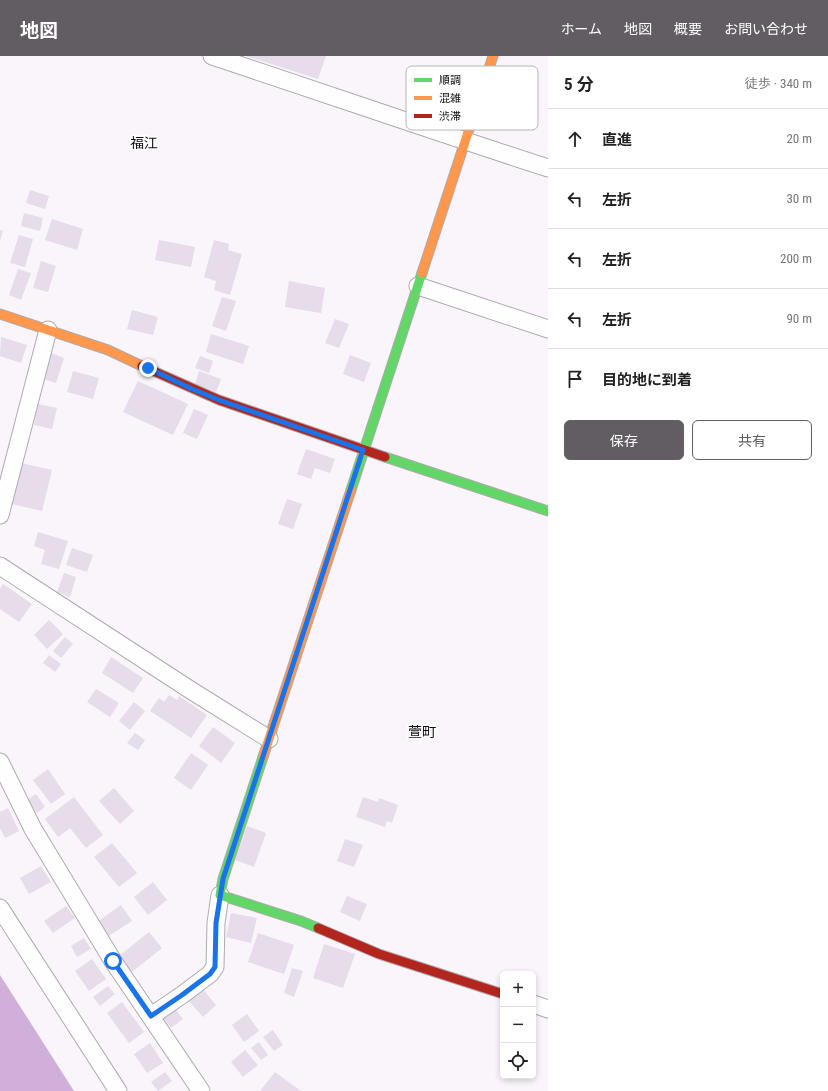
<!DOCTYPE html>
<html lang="ja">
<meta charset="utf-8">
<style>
:root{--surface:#fff;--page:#f2f2f2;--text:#222;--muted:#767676;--line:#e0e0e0;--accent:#615d62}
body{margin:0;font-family:"Roboto Condensed","Noto Sans JP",sans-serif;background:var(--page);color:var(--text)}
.controls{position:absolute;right:12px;bottom:12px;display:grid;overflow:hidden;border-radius:6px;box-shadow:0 2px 6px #0003}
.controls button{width:36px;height:36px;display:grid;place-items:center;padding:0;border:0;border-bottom:1px solid var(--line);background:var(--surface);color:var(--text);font:20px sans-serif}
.stop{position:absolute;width:12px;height:12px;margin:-9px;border:3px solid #1a73e8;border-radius:50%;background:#fff}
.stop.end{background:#1a73e8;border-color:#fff;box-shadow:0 1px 4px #0008}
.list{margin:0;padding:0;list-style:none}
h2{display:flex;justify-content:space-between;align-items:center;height:52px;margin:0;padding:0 16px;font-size:17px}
h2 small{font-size:13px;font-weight:400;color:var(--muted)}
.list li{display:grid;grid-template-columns:26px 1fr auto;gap:12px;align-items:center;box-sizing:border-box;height:60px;padding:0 16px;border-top:1px solid var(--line)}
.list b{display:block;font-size:15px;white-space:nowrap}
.list em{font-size:13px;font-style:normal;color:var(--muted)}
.actions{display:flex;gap:8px;padding:12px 16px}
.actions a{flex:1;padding:9px 0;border:1px solid var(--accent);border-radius:6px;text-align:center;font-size:14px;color:var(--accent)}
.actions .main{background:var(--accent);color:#fff}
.icon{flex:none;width:22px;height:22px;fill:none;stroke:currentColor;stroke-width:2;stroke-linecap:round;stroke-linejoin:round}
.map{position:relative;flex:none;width:548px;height:1035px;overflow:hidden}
header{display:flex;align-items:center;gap:24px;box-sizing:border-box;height:56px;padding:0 20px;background:var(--accent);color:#fff}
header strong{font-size:19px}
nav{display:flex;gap:22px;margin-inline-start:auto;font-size:14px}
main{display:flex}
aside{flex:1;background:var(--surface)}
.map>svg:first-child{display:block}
</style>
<header>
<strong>地図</strong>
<nav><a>ホーム</a><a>地図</a><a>概要</a><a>お問い合わせ</a></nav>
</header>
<main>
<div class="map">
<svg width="548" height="1035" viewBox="0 0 548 1035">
<rect width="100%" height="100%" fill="#f9f5fa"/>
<path fill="#d0b0da" d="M0 919 74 1035H0Z"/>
<g fill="#e6dcea">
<path d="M246 0H326L318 23Z"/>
<path d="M30 134 49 140 45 153 26 147Z"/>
<path d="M24 157 43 162 40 175 21 170Z"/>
<path d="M52 163 83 173 77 194 45 184Z"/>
<path d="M0 174 3 175 0 185Z"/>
<path d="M19 179 33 183 25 211 10 207Z"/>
<path d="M159 184 195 191 191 211 155 204Z"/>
<path d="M214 184 229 188 228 194 242 198 230 239 214 234 216 225 204 221Z"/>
<path d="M41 205 56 210 48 236 33 232Z"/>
<path d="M18 213 31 217 21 244 9 239Z"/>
<path d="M289 225 325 232 321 257 285 251Z"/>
<path d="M222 241 236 245 226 275 212 270Z"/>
<path d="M132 254 158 261 153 279 127 273Z"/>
<path d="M335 263 349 268 339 292 325 287Z"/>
<path d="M211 278 249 290 243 308 206 296Z"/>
<path d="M1 281 27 289 21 307 0 300Z"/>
<path d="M51 297 64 302 56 327 43 323Z"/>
<path d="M350 299 371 307 364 326 343 318Z"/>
<path d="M200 300 213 305 209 317 195 312Z"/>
<path d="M73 315 99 322 93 343 67 336Z"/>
<path d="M199 315 221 323 216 336 195 328Z"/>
<path d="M138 325 188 348 173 379 123 356Z"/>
<path d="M38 348 57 352 52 373 34 369Z"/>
<path d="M194 353 208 359 197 383 183 377Z"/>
<path d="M306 393 335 403 330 417 315 412 311 423 297 418Z"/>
<path d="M21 407 52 414 42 455 12 448Z"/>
<path d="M287 443 302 448 293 473 278 468Z"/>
<path d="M38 476 68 485 59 513 41 508 45 494 34 490Z"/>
<path d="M72 492 93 499 87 516 66 509Z"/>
<path d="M64 517 76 521 70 541 57 536Z"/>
<path d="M3 528 32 548 19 566 0 553V533Z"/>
<path d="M49 564 63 578 47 593 34 579Z"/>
<path d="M65 581 73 588 61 602 53 595Z"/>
<path d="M49 599 61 608 55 616 43 607Z"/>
<path d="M111 601 143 622 133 637 102 617Z"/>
<path d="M96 633 119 647 110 661 87 646Z"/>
<path d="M169 639 177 644 179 640 207 659 191 682 150 655 159 642 164 646Z"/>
<path d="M134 646 145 655 130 674 119 665Z"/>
<path d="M213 671 235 687 221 707 199 690Z"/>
<path d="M135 677 145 684 138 694 127 687Z"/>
<path d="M191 697 208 709 191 734 174 722Z"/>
<path d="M48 713 65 738 51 748 33 724Z"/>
<path d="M114 732 134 755 120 768 99 745Z"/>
<path d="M36 738 45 751 37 757 27 744Z"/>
<path d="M74 741 103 779 86 792 70 772 58 781 45 763Z"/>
<path d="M363 741 378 746 379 742 398 749 392 767 387 765 385 771 356 761Z"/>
<path d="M8 752 19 775 5 782 0 772V756Z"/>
<path d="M247 770 266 777 254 811 235 804Z"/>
<path d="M345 783 363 789 354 811 337 805Z"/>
<path d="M112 787 137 817 119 831 94 801Z"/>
<path d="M41 810 51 826 29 838 20 822Z"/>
<path d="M153 826 167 844 148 859 134 841Z"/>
<path d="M347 840 367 848 360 865 340 856Z"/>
<path d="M121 849 132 865 107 881 97 866Z"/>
<path d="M66 850 75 862 53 877 44 865Z"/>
<path d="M231 857 257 862 251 887 226 881Z"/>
<path d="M149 876 162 892 132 916 119 900Z"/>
<path d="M258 877 294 889 284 918 248 906Z"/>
<path d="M84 882 91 893 77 901 71 890Z"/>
<path d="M324 888 355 898 343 932 313 922Z"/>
<path d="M92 903 106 923 89 935 75 915Z"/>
<path d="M292 912 303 915 294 941 284 937Z"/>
<path d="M108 930 115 938 100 950 93 941Z"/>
<path d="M202 932 216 949 203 961 188 944Z"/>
<path d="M122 946 144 976 129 987 107 957Z"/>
<path d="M174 951 183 963 171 972 162 961Z"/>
<path d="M247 958 259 975 244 986 232 969Z"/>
<path d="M273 974 283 989 274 995 263 981Z"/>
<path d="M259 986 268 999 261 1004 251 992Z"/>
<path d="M150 987 163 1007 147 1017 134 998Z"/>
<path d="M245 994 258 1009 243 1021 231 1006Z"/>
<path d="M165 1016 172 1025 158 1035 151 1026Z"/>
<path d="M275 1016 301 1035H260Z"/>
</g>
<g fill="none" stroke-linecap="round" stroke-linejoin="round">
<g stroke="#aeaaaf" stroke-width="19">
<g id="street">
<path d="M212 0C324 37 436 76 548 112"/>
<path d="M418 230 548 273"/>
<path d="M0 459 48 274"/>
<path d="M0 510 192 635 269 683"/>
<path d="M0 706 33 773 113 905 201 1035"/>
<path d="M0 852 118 1035"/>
<path d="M533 948 548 953"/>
<path d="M151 960 182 939 210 918 215 911 216 867 220 839"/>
</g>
</g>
<g stroke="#aeaaaf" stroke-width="11">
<g id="fast">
<path d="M385 401 548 455"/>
<path d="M351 434 422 217"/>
<path d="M263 701 223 823 220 839 301 865 318 872"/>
</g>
</g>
<g stroke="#aeaaaf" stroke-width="11">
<g id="slow">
<path d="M422 217 493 0"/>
<path d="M0 258 108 294 142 310"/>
<path d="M263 701 351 434"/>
</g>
</g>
<g stroke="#aeaaaf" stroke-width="11">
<g id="jam">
<path d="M142 310 219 344 385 401"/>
<path d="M318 872 379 898 503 938"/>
</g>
</g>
<use href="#street" stroke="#fefefe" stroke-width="17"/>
<use href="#fast" stroke="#63d668" stroke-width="9"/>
<use href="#slow" stroke="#ff974d" stroke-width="9"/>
<use href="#jam" stroke="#b3261e" stroke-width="9"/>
</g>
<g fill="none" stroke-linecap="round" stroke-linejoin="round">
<path stroke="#1a73e8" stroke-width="5" d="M113 905 151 960 182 939 210 918 215 911 216 867 223 823 363 394 219 344 192 333 148 312"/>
</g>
<g text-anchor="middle" stroke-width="3.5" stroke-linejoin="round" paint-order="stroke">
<g font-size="14" fill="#0f0b10" stroke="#fff">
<text x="144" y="92">福江</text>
<text x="422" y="681">萱町</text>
</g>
</g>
<rect x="406" y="10" width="132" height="64" rx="6" fill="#fff" stroke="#b7b6b7" stroke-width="1"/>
<rect x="414" y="22" width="18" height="4" fill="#63d668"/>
<rect x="414" y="40" width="18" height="4" fill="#ff974d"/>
<rect x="414" y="58" width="18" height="4" fill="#b3261e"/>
<g font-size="11" fill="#0f0b10">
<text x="439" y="28">順調</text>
<text x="439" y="46">混雑</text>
<text x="439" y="64">渋滞</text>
</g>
</svg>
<div class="controls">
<button>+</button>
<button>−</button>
<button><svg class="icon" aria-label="locate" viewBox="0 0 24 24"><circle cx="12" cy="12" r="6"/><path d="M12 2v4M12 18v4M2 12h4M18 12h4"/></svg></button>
</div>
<div class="stop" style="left:113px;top:905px"></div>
<div class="stop end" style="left:148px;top:312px"></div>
</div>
<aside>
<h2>5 分<small>徒歩 · 340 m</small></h2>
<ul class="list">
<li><svg class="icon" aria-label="ahead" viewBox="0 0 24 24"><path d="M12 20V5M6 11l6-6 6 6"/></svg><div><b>直進</b></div><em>20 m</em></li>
<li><svg class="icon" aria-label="left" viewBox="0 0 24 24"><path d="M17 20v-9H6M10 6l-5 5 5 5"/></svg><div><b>左折</b></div><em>30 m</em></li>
<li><svg class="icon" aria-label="left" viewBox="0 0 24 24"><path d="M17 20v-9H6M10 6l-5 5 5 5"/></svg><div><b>左折</b></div><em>200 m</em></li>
<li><svg class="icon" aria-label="left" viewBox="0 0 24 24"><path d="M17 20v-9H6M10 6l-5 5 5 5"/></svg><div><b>左折</b></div><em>90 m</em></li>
<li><svg class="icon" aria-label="arrive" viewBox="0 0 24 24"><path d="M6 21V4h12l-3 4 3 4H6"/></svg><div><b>目的地に到着</b></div></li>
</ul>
<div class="actions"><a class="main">保存</a><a>共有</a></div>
</aside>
</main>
